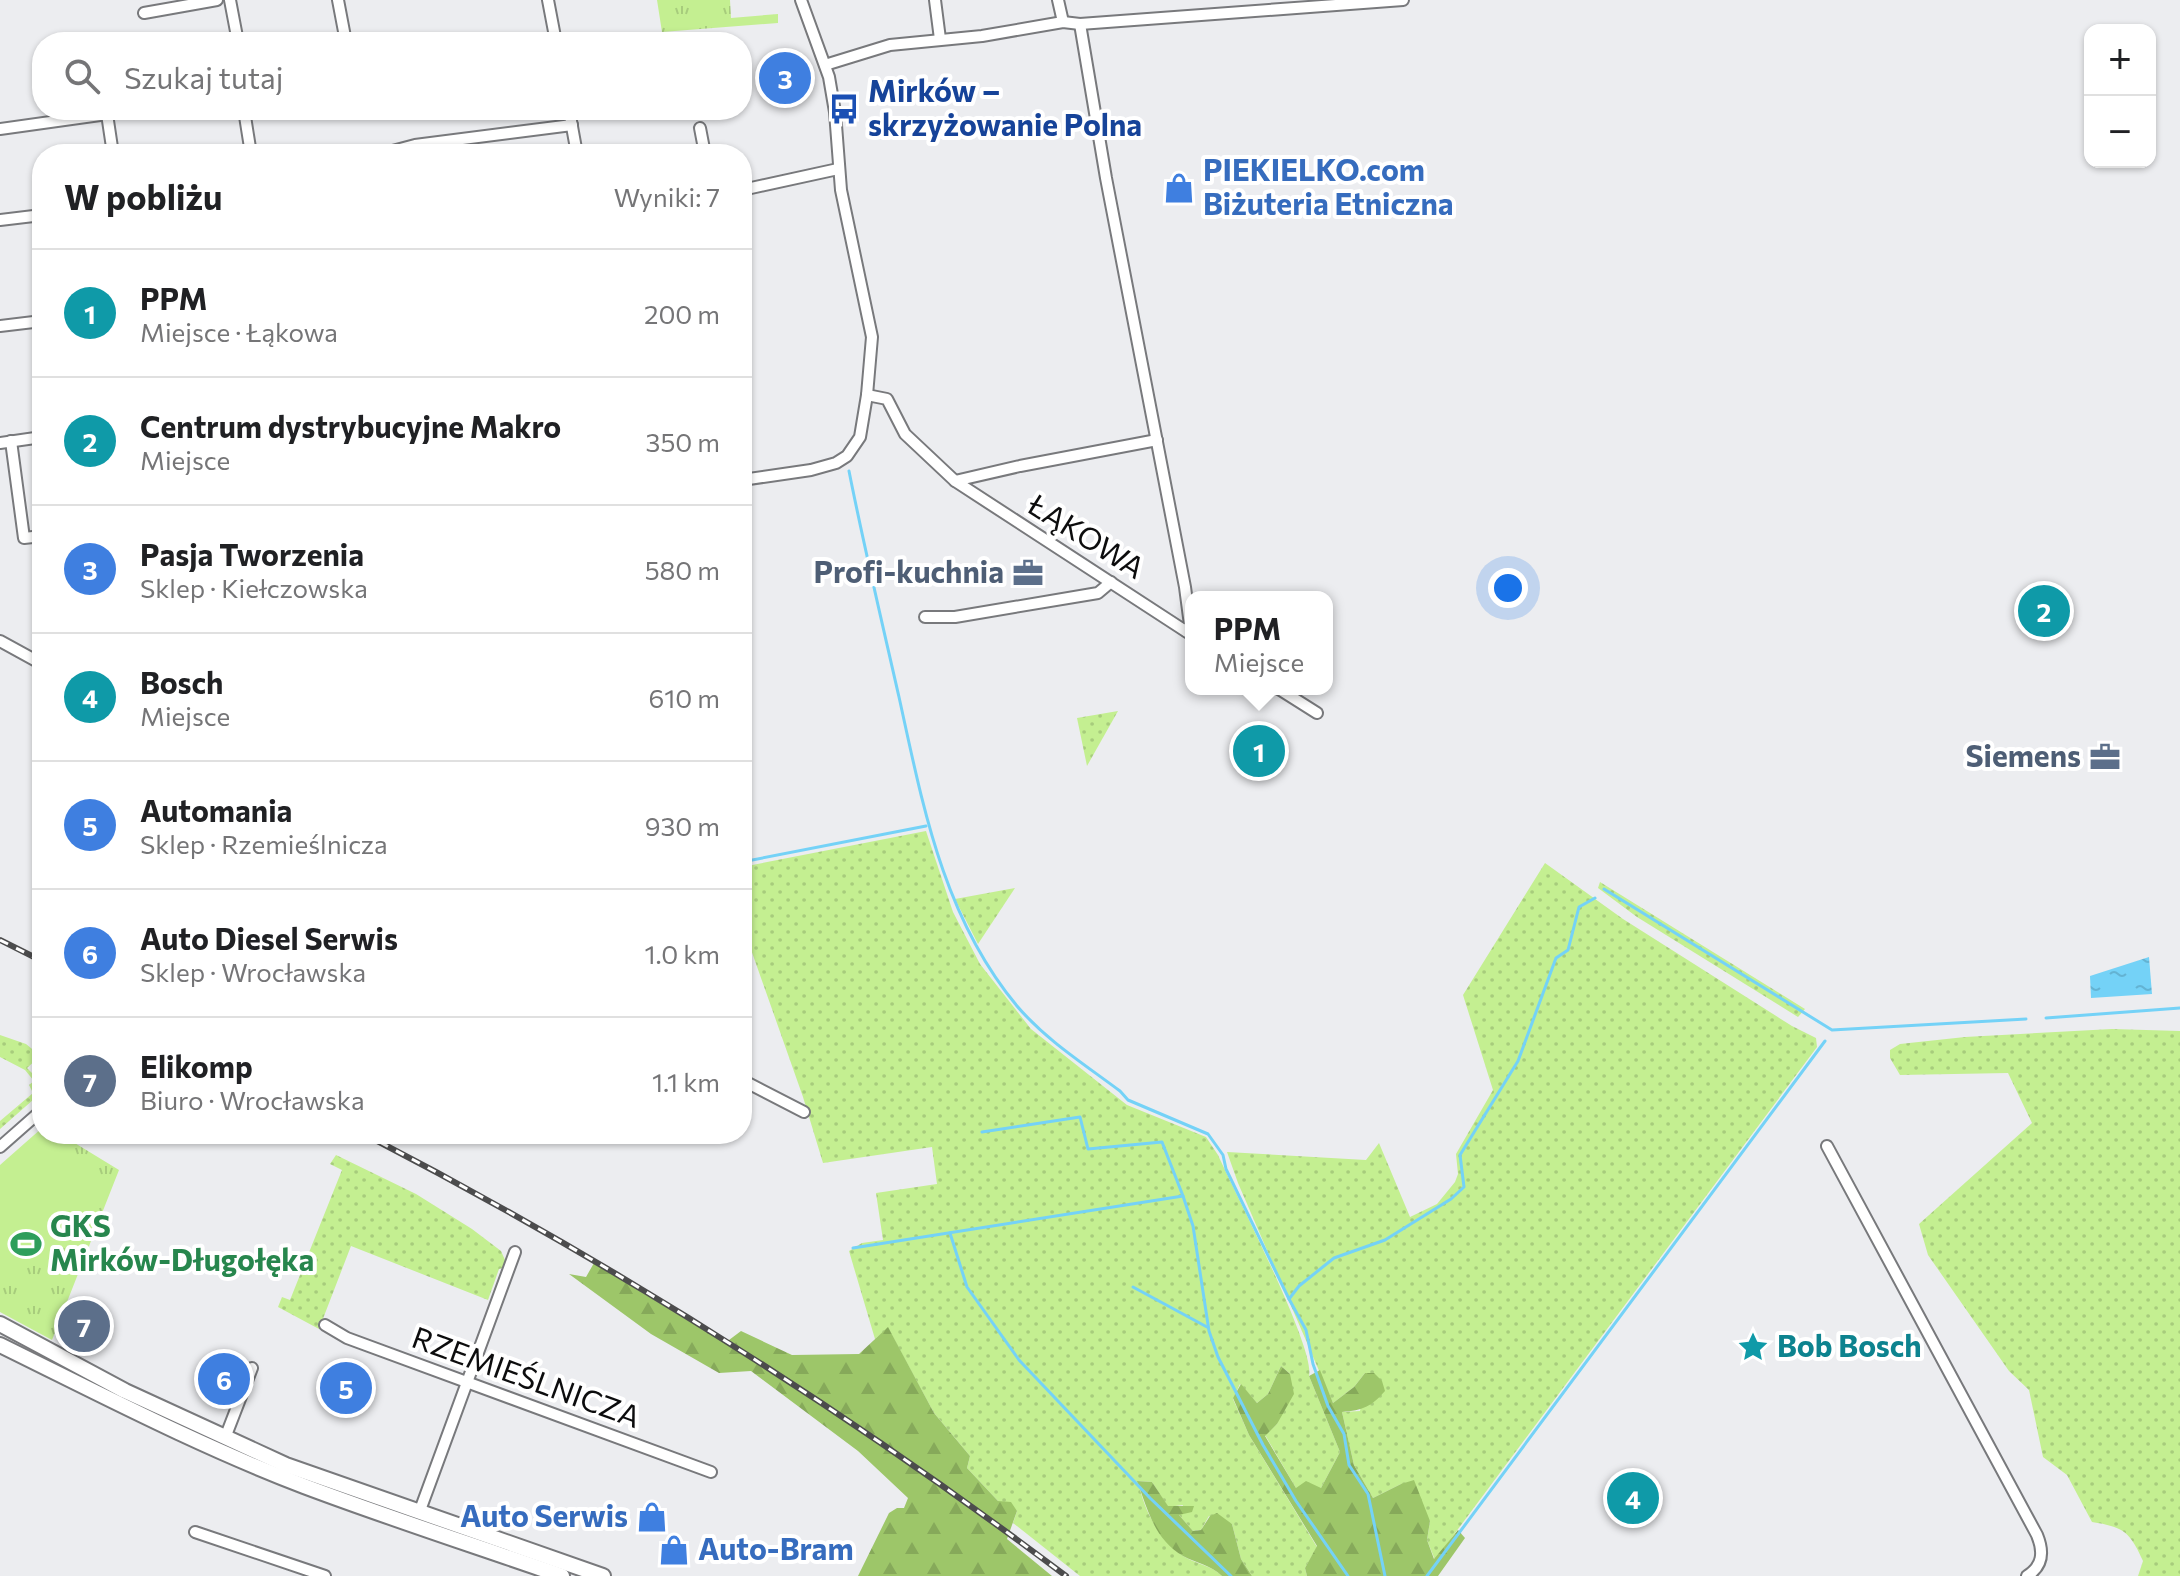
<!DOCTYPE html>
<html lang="pl">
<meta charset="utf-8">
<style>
:root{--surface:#fff;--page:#f2f2f2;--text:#202124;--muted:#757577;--line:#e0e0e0;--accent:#6a6430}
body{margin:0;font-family:Commissioner,sans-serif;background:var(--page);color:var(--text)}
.controls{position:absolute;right:24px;top:24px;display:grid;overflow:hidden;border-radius:16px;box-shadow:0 2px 6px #0004}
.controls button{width:72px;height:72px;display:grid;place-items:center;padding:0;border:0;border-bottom:2px solid var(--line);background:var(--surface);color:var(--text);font:40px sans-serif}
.you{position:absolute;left:1508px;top:588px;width:28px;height:28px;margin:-20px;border:6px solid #fff;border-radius:50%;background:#1a73e8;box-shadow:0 0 0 12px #1a73e833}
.badge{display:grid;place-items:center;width:52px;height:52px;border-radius:50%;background:var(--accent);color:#fff;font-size:26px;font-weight:700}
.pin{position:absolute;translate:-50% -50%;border:4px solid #fff;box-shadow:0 2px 8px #0006}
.popup{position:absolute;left:1185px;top:591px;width:148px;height:104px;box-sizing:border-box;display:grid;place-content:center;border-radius:16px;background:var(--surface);filter:drop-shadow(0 2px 6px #0005);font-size:26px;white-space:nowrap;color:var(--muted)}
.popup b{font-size:30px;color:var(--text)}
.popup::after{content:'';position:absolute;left:50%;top:100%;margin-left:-16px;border:16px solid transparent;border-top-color:var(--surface)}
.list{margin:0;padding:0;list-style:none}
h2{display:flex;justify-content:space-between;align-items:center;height:104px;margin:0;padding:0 32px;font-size:34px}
h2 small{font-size:26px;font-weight:400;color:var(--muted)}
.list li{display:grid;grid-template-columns:52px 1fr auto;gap:24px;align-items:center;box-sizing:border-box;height:128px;padding:0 32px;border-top:2px solid var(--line)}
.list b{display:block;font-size:30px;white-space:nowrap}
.list p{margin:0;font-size:26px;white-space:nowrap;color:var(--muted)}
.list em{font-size:26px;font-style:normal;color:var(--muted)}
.icon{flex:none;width:44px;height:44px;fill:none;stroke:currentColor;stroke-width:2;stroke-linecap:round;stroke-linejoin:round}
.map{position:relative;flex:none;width:2180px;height:1576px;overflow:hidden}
.search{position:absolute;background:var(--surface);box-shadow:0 2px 6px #0004;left:32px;top:32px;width:720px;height:88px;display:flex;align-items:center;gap:20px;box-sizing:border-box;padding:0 28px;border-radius:32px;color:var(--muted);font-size:30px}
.panel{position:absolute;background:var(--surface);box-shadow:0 2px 6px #0004;left:32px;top:144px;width:720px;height:1000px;border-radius:32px}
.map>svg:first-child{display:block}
</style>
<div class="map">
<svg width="2180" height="1576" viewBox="0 0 2180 1576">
<defs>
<pattern id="grass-dots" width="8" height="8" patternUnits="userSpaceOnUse" patternTransform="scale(2)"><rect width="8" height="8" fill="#c4ef91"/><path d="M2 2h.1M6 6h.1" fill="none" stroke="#a7cc7c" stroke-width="1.8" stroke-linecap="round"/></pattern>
<pattern id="forest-firs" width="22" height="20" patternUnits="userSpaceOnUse" patternTransform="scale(2)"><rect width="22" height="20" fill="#9dc669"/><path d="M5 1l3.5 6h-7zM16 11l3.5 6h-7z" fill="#86a95a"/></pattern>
<pattern id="park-tufts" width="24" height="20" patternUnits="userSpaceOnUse" patternTransform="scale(2)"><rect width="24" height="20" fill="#c4ef91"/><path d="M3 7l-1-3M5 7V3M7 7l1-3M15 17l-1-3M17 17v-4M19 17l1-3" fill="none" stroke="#a7cc7c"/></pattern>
<pattern id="water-ripples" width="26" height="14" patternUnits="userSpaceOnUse" patternTransform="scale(2)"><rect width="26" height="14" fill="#74d2f7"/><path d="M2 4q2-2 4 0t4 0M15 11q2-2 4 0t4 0" fill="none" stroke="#63b3d3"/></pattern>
</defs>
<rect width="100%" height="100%" fill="#ecedf0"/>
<g fill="url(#grass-dots)">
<path d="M1118 711 1087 766 1077 718Z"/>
<path d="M926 831 953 912 980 964 1031 1029 1127 1105 1206 1137 1218 1155C1234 1191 1316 1349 1309 1376L1340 1452 1321 1488H1296L1265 1435 1277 1424 1290 1374 1281 1366 1268 1394 1257 1403 1240 1384 1233 1399 1249 1435 1317 1547 1305 1568 1307 1576H1252L1241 1559 1232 1524 1209 1516 1201 1530 1193 1531 1179 1515 1183 1505 1168 1507 1152 1482 1138 1481C1144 1510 1158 1538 1183 1556 1196 1564 1211 1565 1222 1576H1080L1013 1523 1017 1511 998 1501 967 1468 970 1456 934 1413 888 1328 875 1339 849 1251 862 1243 883 1240 876 1193 937 1184 932 1147 823 1163 803 1097 742 924V867Z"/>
<path d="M1545 863 1623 919 1792 1026 1816 1038 1817 1047 1435 1560 1427 1540 1430 1521 1401 1484 1373 1498 1354 1465 1342 1412 1360 1411 1365 1373 1354 1387 1333 1403 1238 1183 1227 1152 1366 1160 1379 1143 1410 1217 1437 1204 1455 1182 1458 1174 1456 1154 1493 1090 1463 995Z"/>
<path d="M1600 882 1805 1009 1798 1017 1637 917 1598 888Z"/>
<path d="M1015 888 978 944 955 899Z"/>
<path d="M2112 1029 2180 1031V1576H2138L2143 1561C2130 1532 2124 1527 2092 1522L2067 1475 2043 1457 2029 1390 2009 1371 1928 1255 1919 1224 2032 1123 2008 1073 1900 1075 1890 1058V1050L1900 1044 1965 1037Z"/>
<path d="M0 1035 26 1044 37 1053 38 1058 27 1068 33 1074 42 1067V1092L0 1129V1121L33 1093 29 1085 34 1081 25 1070 0 1057Z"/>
<path d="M336 1155 416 1194 472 1229 501 1251 505 1260 503 1268 499 1269 488 1300 351 1246 319 1329 278 1307 282 1297 290 1300 342 1170 330 1164Z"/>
</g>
<g fill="url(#forest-firs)">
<path d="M594 1263 725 1343 741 1331 792 1355 859 1354 888 1327 934 1413 970 1456 967 1468 998 1501 1011 1502 1017 1511 1007 1539 1052 1576H858L889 1513 897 1508H904L908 1498 858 1451 751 1371 719 1373 651 1334 569 1274 586 1277Z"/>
<path d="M1281 1366 1290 1374 1294 1394 1277 1424 1265 1436 1296 1488 1306 1481 1321 1488 1340 1452 1309 1376 1320 1370 1333 1403 1354 1387 1365 1373H1374L1382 1381 1385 1391C1371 1407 1363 1410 1342 1412L1354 1465 1373 1498 1401 1484 1414 1480 1430 1521 1427 1540 1434 1559 1458 1530 1465 1538 1438 1576H1307L1305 1568 1317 1546 1249 1435 1233 1398 1241 1384 1257 1403 1268 1394Z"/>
<path d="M1137 1481 1152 1482 1168 1506H1194L1192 1512 1179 1515 1193 1531 1201 1530 1210 1516 1217 1513 1232 1524 1241 1559 1252 1576H1222C1211 1565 1196 1563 1183 1556 1154 1539 1148 1510 1137 1481Z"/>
</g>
<g fill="url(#park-tufts)">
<path d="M657 0H730L731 18 778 14V23L662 32Z"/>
<path d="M42 1128V1134H60L119 1170 52 1340 0 1312V1165Z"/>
</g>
<path fill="#c4ef91" d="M42 1134H48L104 1198 0 1289V1170Z"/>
<path fill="url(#water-ripples)" d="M2149 957 2152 994 2091 998 2090 976Z"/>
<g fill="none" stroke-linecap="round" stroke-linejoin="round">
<g stroke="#74d2f7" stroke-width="3">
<path d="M849 471C864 547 882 622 899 697 923 806 943 917 1017 1006 1046 1040 1084 1064 1120 1091L1128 1100 1208 1134 1223 1155 1226 1169 1289 1299 1306 1330 1313 1364 1328 1406 1344 1434 1349 1465 1368 1494 1385 1576"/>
<path d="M742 862 926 826"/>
<path d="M1604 889 1832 1030 2026 1019"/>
<path d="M2046 1018 2180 1008"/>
<path d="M982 1132 1080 1117 1088 1149 1162 1142 1183 1196"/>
<path d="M950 1233 967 1287 1019 1360 1150 1498 1231 1576"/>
<path d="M853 1248 1183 1196 1193 1226 1209 1331 1218 1357 1263 1445 1296 1501 1348 1576"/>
<path d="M1133 1287 1207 1327"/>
<path d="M1289 1299 1299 1286 1334 1258 1385 1240 1451 1199 1464 1187 1460 1155 1518 1061 1556 958 1568 950 1579 907 1595 898"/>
<path d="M1427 1576 1825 1041"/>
</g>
<g stroke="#78797c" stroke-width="14">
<g id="minor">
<path d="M230 0 238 42"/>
<path d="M338 0 346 42"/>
<path d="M548 0 556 42"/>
<path d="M935 0 940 39"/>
<path d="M1058 0 1063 22"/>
<path d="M144 13 217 0"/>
<path d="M1080 24 1106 178 1185 587 1190 625 1186 631"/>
<path d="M825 65 890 45 982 36 1063 22 1080 24 1403 0"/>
<path d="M244 110 251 154"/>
<path d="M569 110 577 154"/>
<path d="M107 114 113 154"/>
<path d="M700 128 705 154"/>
<path d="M0 129 136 110"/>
<path d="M381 154 415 145 572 125"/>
<path d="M742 190 838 169"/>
<path d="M0 220 42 215"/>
<path d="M0 326 42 321"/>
<path d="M867 395 887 399 905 434 955 481 1190 634"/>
<path d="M11 441 24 538 42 536"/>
<path d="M0 443 42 437"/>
<path d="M742 480 811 470 836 463 847 456 860 437 867 395 872 337 841 190 835 112 829 77 801 0"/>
<path d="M955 481 1020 466 1157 440"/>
<path d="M925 617H955L1098 593 1111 582"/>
<path d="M0 641 42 664"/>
<path d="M1279 689 1317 713"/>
<path d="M742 1080 804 1112"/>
<path d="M1827 1146 2037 1535C2044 1552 2043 1566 2027 1576"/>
<path d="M0 1147 42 1110"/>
<path d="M325 1325 347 1338 711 1472"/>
<path d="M225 1438 252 1368"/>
<path d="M419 1513 515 1252"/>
<path d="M195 1532 325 1576"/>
</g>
</g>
<g stroke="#78797c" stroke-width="18">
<g id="secondary">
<path d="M0 1324 125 1391 286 1465 603 1576"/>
<path d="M0 1345C100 1394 199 1446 304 1486 389 1518 476 1546 562 1576"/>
</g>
</g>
<use href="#minor" stroke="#fff" stroke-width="10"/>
<use href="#secondary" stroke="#fff" stroke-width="14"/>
<g stroke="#4c4c4d" stroke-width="6">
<g id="rail">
<path d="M0 940 42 961"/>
<path d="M364 1134C610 1261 844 1409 1066 1576"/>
</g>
</g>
<use href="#rail" stroke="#fff" stroke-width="3" stroke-dasharray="9" stroke-linecap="butt"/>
</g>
<defs>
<g id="bus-bare" transform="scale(2.4)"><path d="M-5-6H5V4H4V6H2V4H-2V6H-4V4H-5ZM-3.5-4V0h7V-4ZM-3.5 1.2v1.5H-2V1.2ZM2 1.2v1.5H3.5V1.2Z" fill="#1a4fb4" stroke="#fff" stroke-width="2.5" paint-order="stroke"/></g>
<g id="shop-bare" transform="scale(2.4)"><path d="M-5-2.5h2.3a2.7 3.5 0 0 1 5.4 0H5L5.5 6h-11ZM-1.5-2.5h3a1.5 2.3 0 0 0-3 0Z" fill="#3f7fe0" stroke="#fff" stroke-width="2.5" paint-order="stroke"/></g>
<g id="office-bare" transform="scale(2.4)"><path d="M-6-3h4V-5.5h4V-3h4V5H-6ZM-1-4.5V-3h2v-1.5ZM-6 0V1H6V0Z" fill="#5c6f8a" stroke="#fff" stroke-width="2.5" paint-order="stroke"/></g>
<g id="stadium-bare" transform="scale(2.4)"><path d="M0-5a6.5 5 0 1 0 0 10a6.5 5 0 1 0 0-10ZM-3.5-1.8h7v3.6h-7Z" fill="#2e9e5b" stroke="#fff" stroke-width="2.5" paint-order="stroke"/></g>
<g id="sight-bare" transform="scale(2.4)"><path d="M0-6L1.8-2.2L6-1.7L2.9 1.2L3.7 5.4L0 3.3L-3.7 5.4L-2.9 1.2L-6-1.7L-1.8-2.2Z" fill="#0f9aa8" stroke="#fff" stroke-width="2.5" paint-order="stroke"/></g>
</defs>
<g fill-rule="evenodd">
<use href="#bus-bare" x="844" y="109"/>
<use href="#shop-bare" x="1179" y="188"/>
<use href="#office-bare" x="1028" y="573"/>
<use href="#office-bare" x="2105" y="757"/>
<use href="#stadium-bare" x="26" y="1244"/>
<use href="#sight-bare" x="1753" y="1347"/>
<use href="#shop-bare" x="652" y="1517"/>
<use href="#shop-bare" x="674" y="1550"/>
</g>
<g text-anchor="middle" stroke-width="8" stroke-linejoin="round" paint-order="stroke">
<g font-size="30" font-weight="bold" fill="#164399" stroke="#fff" text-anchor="start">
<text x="868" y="102">Mirków –<tspan x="868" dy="34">skrzyżowanie Polna</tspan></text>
</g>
<g font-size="30" font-weight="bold" fill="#366cbe" stroke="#fff" text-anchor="start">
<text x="1203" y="181">PIEKIELKO.com<tspan x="1203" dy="34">Biżuteria Etniczna</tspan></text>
<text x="628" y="1527" text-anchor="end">Auto Serwis</text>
<text x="698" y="1560">Auto-Bram</text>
</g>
<g font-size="30" fill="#0c0c0d" stroke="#fff">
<text transform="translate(1086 537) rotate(32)" y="10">ŁĄKOWA</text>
<text transform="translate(526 1378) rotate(20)" y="10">RZEMIEŚLNICZA</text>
</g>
<g font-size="30" font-weight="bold" fill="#4e5e75" stroke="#fff" text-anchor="end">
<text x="1004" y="583">Profi-kuchnia</text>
<text x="2081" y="767">Siemens</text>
</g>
<g font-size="30" font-weight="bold" fill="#27864d" stroke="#fff" text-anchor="start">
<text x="50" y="1237">GKS<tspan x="50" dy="34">Mirków-Długołęka</tspan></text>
</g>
<g font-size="30" font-weight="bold" fill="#0d838f" stroke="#fff" text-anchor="start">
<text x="1777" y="1357">Bob Bosch</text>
</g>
</g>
</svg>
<div class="controls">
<button>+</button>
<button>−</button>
</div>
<div class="you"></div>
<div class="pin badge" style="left:1259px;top:751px;background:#0f9aa8">1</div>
<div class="popup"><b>PPM</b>Miejsce</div>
<div class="pin badge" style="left:2044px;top:611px;background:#0f9aa8">2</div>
<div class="pin badge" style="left:785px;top:78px;background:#3f7fe0">3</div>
<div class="pin badge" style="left:1633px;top:1498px;background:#0f9aa8">4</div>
<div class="pin badge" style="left:346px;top:1388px;background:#3f7fe0">5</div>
<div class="pin badge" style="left:224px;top:1379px;background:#3f7fe0">6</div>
<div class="pin badge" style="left:84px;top:1326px;background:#5c6f8a">7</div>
<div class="search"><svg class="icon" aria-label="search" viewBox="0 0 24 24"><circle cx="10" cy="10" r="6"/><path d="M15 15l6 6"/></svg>Szukaj tutaj</div>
<section class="panel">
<h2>W pobliżu<small>Wyniki: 7</small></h2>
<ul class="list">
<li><span class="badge" style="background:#0f9aa8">1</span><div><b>PPM</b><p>Miejsce · Łąkowa</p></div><em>200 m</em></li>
<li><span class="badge" style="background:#0f9aa8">2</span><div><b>Centrum dystrybucyjne Makro</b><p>Miejsce</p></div><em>350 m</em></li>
<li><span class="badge" style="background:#3f7fe0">3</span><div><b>Pasja Tworzenia</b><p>Sklep · Kiełczowska</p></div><em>580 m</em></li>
<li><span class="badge" style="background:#0f9aa8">4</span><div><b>Bosch</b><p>Miejsce</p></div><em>610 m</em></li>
<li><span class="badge" style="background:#3f7fe0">5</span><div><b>Automania</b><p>Sklep · Rzemieślnicza</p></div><em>930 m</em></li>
<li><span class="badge" style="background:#3f7fe0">6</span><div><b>Auto Diesel Serwis</b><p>Sklep · Wrocławska</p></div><em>1.0 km</em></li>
<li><span class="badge" style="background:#5c6f8a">7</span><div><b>Elikomp</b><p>Biuro · Wrocławska</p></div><em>1.1 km</em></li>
</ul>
</section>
</div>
